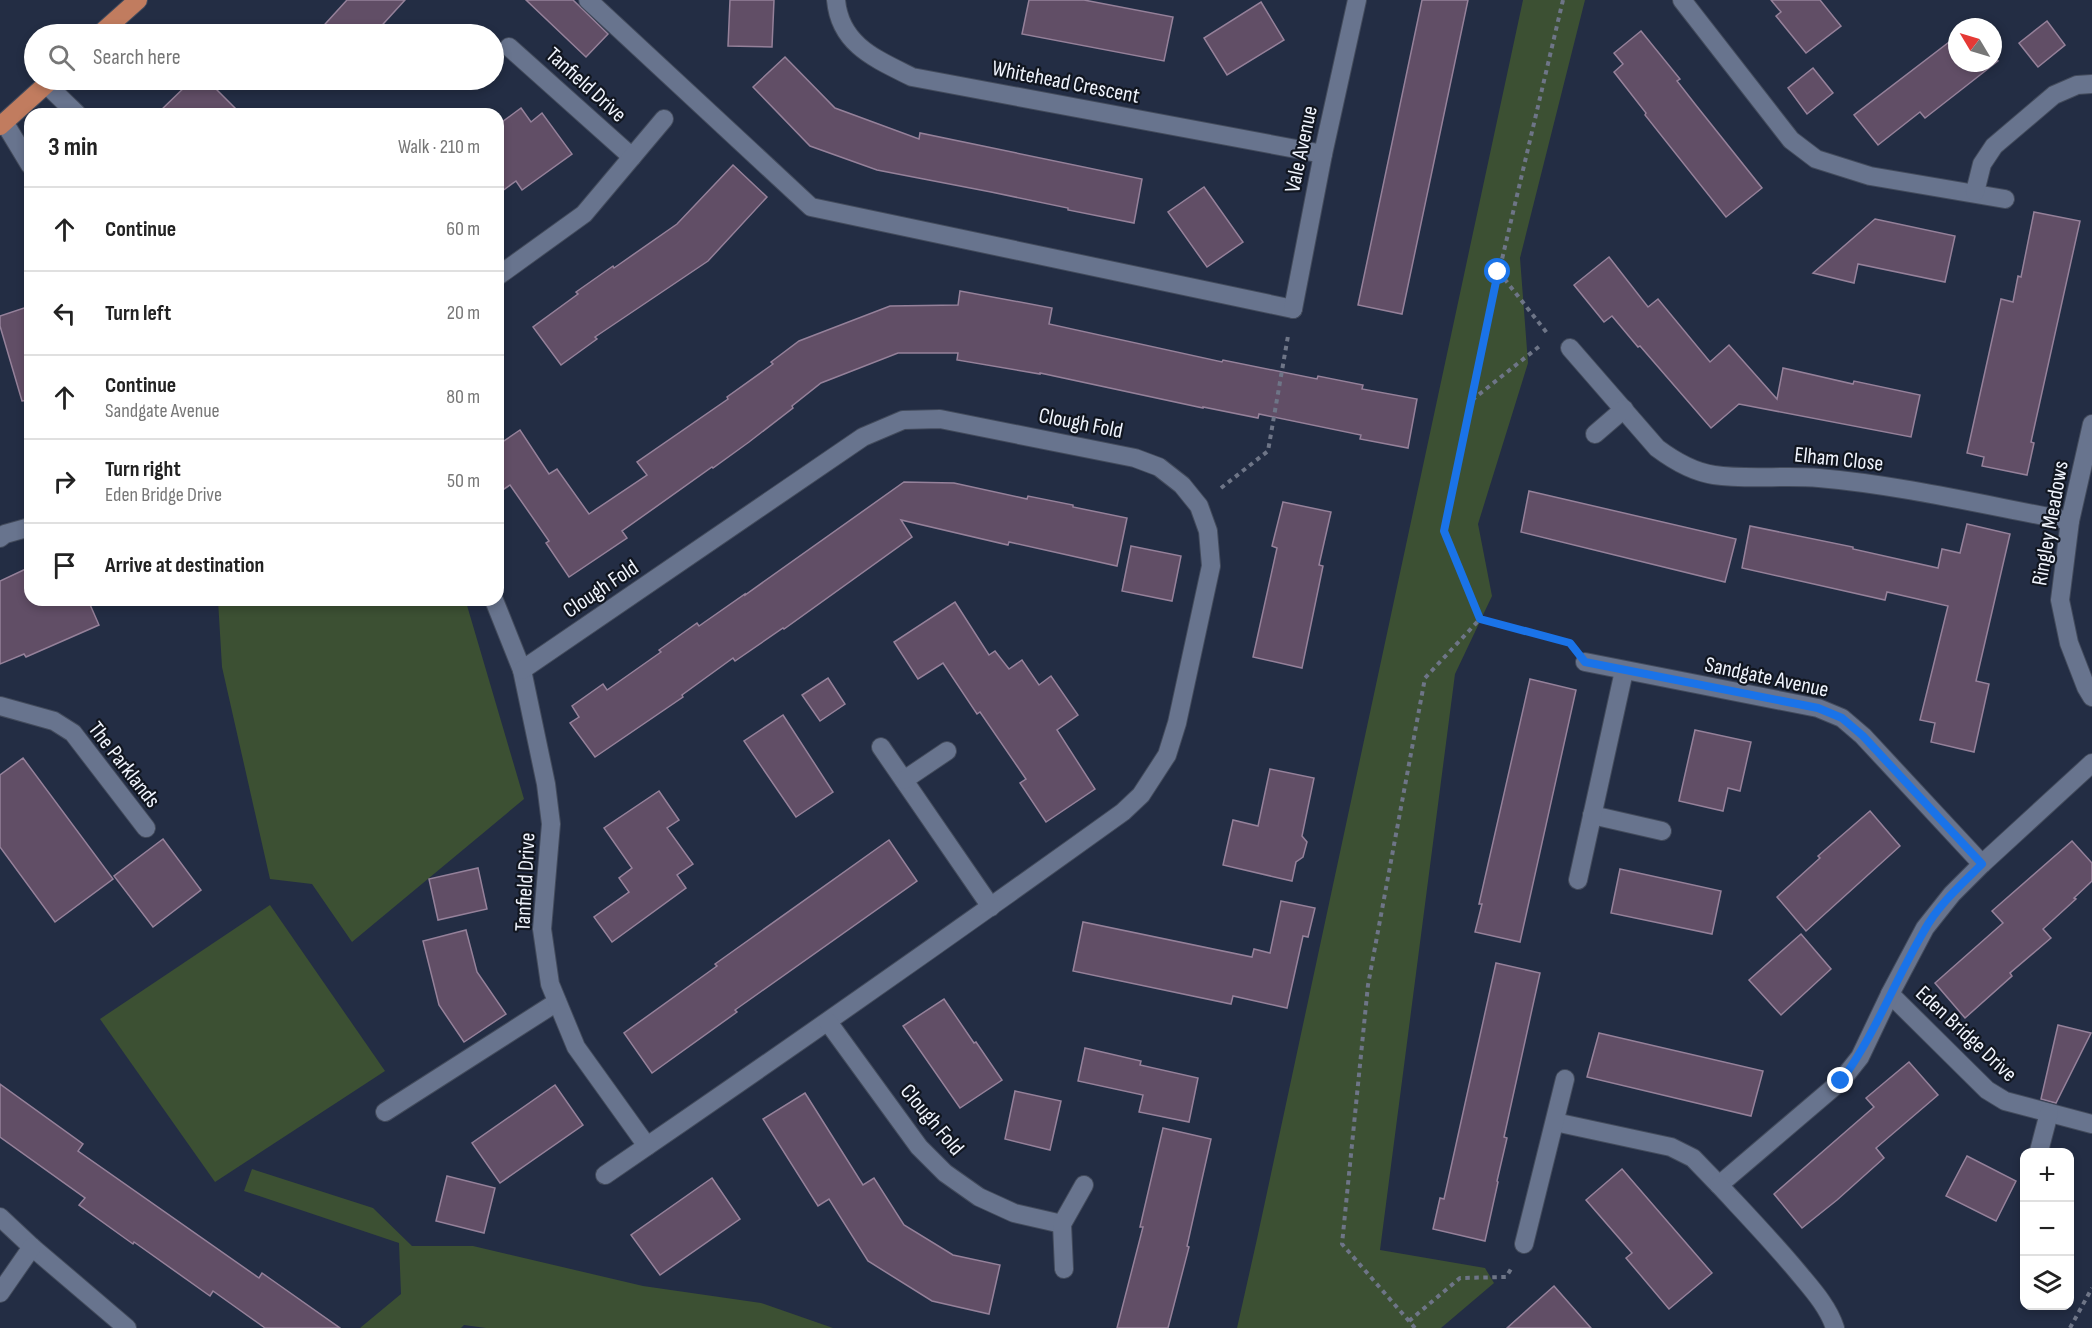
<!DOCTYPE html>
<meta charset="utf-8">
<style>
:root{--surface:#fff;--page:#f2f2f2;--text:#222;--muted:#767676;--line:#e0e0e0}
body{margin:0;font-family:"Sofia Sans Condensed",sans-serif;background:var(--page);color:var(--text)}
.controls{position:absolute;right:18px;bottom:18px;display:grid;overflow:hidden;border-radius:12px;box-shadow:0 3px 9px #0003}
.controls button{width:54px;height:54px;display:grid;place-items:center;padding:0;border:0;border-bottom:2px solid var(--line);background:var(--surface);color:var(--text);font:30px sans-serif}
.compass{position:absolute;left:1948px;top:18px;width:54px;height:54px;border-radius:50%;background:var(--surface);box-shadow:0 3px 9px #0003;rotate:308deg}
.stop{position:absolute;width:18px;height:18px;margin:-14px;border:4px solid #1a73e8;border-radius:50%;background:#fff}
.stop.end{background:#1a73e8;border-color:#fff;box-shadow:0 2px 6px #0008}
.list{margin:0;padding:0;list-style:none}
h2{display:flex;justify-content:space-between;align-items:center;height:78px;margin:0;padding:0 24px;font-size:26px}
h2 small{font-size:20px;font-weight:400;color:var(--muted)}
.list li{display:grid;grid-template-columns:39px 1fr auto;gap:18px;align-items:center;box-sizing:border-box;height:84px;padding:0 24px;border-top:2px solid var(--line)}
.list b{display:block;font-size:22px;white-space:nowrap}
.list p{margin:0;font-size:20px;white-space:nowrap;color:var(--muted)}
.list em{font-size:20px;font-style:normal;color:var(--muted)}
.icon{flex:none;width:33px;height:33px;fill:none;stroke:currentColor;stroke-width:2;stroke-linecap:round;stroke-linejoin:round}
.map{position:relative;flex:none;width:2092px;height:1328px;overflow:hidden}
.search{position:absolute;background:var(--surface);box-shadow:0 3px 9px #0003;left:24px;top:24px;width:480px;height:66px;display:flex;align-items:center;gap:15px;box-sizing:border-box;padding:0 21px;border-radius:33px;color:var(--muted);font-size:22px}
.panel{position:absolute;background:var(--surface);box-shadow:0 3px 9px #0003;left:24px;top:108px;width:480px;height:498px;border-radius:18px}
.map>svg:first-child{display:block}
</style>
<div class="map">
<svg width="2092" height="1328" viewBox="0 0 2092 1328">
<rect width="100%" height="100%" fill="#232d44"/>
<g fill="#3c5033">
<path d="M1523 0H1585L1520 258 1528 363 1478 524 1492 596 1455 674 1380 1250 1485 1268 1494 1283 1441 1328H1237L1257 1239Z"/>
<path d="M218 600H464L466 602 524 799 352 942 312 884 270 879 222 667Z"/>
<path d="M270 905 385 1071 215 1182 100 1019Z"/>
<path d="M252 1169 373 1208 412 1246H473L643 1286 761 1303 833 1328H486L464 1325 461 1328H360L401 1294 399 1243 244 1191Z"/>
</g>
<g fill="#614e66" stroke="#95819a" stroke-width="1.5">
<path d="M347 0H405L374 34H316Z"/>
<path d="M526 0H573L608 34 586 57Z"/>
<path d="M730 0H774L772 47 728 46Z"/>
<path d="M1029 0H1084L1173 17 1164 61 1022 34Z"/>
<path d="M1422 0H1468L1402 314 1358 305Z"/>
<path d="M1771 0H1820L1841 26 1806 53 1776 16 1781 12Z"/>
<path d="M1261 2 1284 40 1227 75 1204 38Z"/>
<path d="M2047 21 2065 45 2038 67 2019 43Z"/>
<path d="M1641 31 1680 79 1677 81 1695 104 1762 188 1726 217 1645 115 1646 113 1614 72 1623 64 1614 53Z"/>
<path d="M1957 36V63H1993V55L1998 61 1925 118 1920 112 1878 145 1854 115Z"/>
<path d="M785 57 835 108 919 139 920 133 1142 179 1134 223 1068 210V208L991 192 877 170 810 146 753 87Z"/>
<path d="M1813 68 1833 93 1807 114 1788 88Z"/>
<path d="M192 80H207L241 114H157Z"/>
<path d="M521 108 531 122 542 113 572 154 522 190 516 181 498 194V125Z"/>
<path d="M733 165 767 197 708 261 595 337 597 339 561 365 533 327 578 294 576 292 613 266 614 268 677 224Z"/>
<path d="M1204 187 1243 242 1207 267 1168 212Z"/>
<path d="M2034 212 2080 221 2031 442 2034 443 2027 475 1982 466 1984 457 1967 453 2001 299 2013 302 2018 276 2021 277Z"/>
<path d="M1875 219 1955 236 1945 282 1858 264 1854 283 1813 273Z"/>
<path d="M1609 257 1648 307 1658 299 1710 362 1729 345 1777 399 1783 368 1853 384 1854 381 1920 395 1911 437 1739 404 1711 428 1640 346 1638 347 1612 316 1604 322 1574 285Z"/>
<path d="M960 291 1052 308 1049 324 1222 362 1223 360 1317 379 1318 376 1363 385 1362 389 1417 399 1408 448 1360 439 1361 435 1259 414 1258 418 1203 407V408L1040 373V374L957 360 958 353H898L821 383 792 406 793 408 749 442 713 468 712 467 622 531 627 538 569 577 546 543 549 541 510 485 498 493V445L520 430 549 474 557 469 589 514 647 475 637 462 728 399 727 397 773 364 771 362 799 341 890 306 958 305Z"/>
<path d="M30 306V400L22 401 0 326V316Z"/>
<path d="M904 482 954 483 1027 499 1028 496 1073 505V507L1127 518 1117 566 1009 542 1008 545 901 520 912 537 784 629 783 628 735 661 733 658 682 695 683 697 595 757 570 723 579 717 572 706 603 684 607 690 661 652 659 650 697 623 699 626 745 594V595Z"/>
<path d="M1529 491 1736 539 1725 582 1521 532Z"/>
<path d="M1283 502 1331 512 1319 565 1323 566 1302 668 1253 657 1277 548 1272 546Z"/>
<path d="M1967 524 2010 534 1976 681 1989 684 1974 752 1931 742 1935 723 1920 720 1948 606 1887 592 1885 600 1742 568 1750 526 1853 547V549L1938 568 1942 549 1960 553Z"/>
<path d="M1131 546 1181 556 1172 601 1122 591Z"/>
<path d="M30 567V600H88L99 625 26 657 24 654 0 664V581Z"/>
<path d="M955 602 989 655 995 651 1009 669 1022 660 1039 685 1051 676 1078 715 1057 730 1095 789 1046 822 1020 783 1026 779 980 712 977 714 943 663 918 679 894 642Z"/>
<path d="M828 678 845 704 820 721 802 695Z"/>
<path d="M1530 679 1576 690 1520 942 1475 932 1482 904H1479Z"/>
<path d="M783 715 833 792 796 817 744 741Z"/>
<path d="M1695 730 1751 742 1740 791 1728 788 1723 811 1679 801Z"/>
<path d="M23 758 113 879 55 922 0 847V775Z"/>
<path d="M1270 769 1314 778 1302 836 1307 842 1303 857 1296 862 1292 881 1223 865 1233 820 1258 826Z"/>
<path d="M659 791 679 820 667 828 693 864 677 875 686 888 612 942 594 917 629 892 619 878 632 868 604 828Z"/>
<path d="M1870 811 1900 846 1806 931 1777 897 1820 858 1818 856Z"/>
<path d="M163 839 201 890 153 927 114 876Z"/>
<path d="M889 840 917 881 735 1010 737 1012 652 1073 624 1033 717 966 715 964Z"/>
<path d="M2072 841 2092 863V881L2074 898 2076 899 2043 929 2051 938 2010 973 2012 976 1965 1018 1935 983 2003 923 1992 911Z"/>
<path d="M478 868 487 909 438 920 429 879Z"/>
<path d="M1620 869 1721 891 1712 934 1611 913Z"/>
<path d="M1281 901 1315 908 1308 937 1303 936 1287 1008 1233 996 1231 1004 1073 971 1083 922 1252 957 1254 949 1270 953Z"/>
<path d="M466 930 477 972 506 1014 464 1042 439 1005 423 941Z"/>
<path d="M1801 934 1831 969 1781 1015 1749 980Z"/>
<path d="M1496 963 1540 973 1504 1137 1507 1138 1497 1181 1498 1182 1485 1241 1433 1229 1440 1198 1444 1199Z"/>
<path d="M944 999 974 1043 976 1042 1002 1080 960 1108 903 1026Z"/>
<path d="M2058 1025 2091 1033 2056 1103 2041 1099Z"/>
<path d="M1599 1033 1763 1071 1751 1116 1587 1077Z"/>
<path d="M1085 1048 1141 1061 1140 1065 1198 1078 1189 1122 1139 1112 1143 1095 1078 1081Z"/>
<path d="M1909 1062 1938 1095 1876 1148 1884 1158 1837 1200 1802 1228 1774 1194 1874 1107 1866 1098Z"/>
<path d="M0 1084 83 1144 78 1151 259 1278 262 1273 340 1328H265L213 1291 210 1296 134 1242 133 1244 79 1205 85 1198 0 1137Z"/>
<path d="M555 1085 583 1125 500 1183 472 1143Z"/>
<path d="M1015 1091 1061 1101 1050 1150 1005 1139Z"/>
<path d="M805 1093 863 1185 874 1178 904 1225 953 1255 1000 1265 989 1314 932 1301 868 1261 829 1199 818 1206 763 1119Z"/>
<path d="M1163 1128 1211 1139 1187 1246 1189 1247 1168 1328H1117L1143 1227H1140Z"/>
<path d="M1967 1156 2016 1181 1996 1221 1946 1196Z"/>
<path d="M1622 1169 1712 1273 1669 1309 1626 1258 1632 1253 1586 1200Z"/>
<path d="M447 1176 495 1188 484 1233 436 1221Z"/>
<path d="M712 1178 740 1219 660 1275 631 1235Z"/>
<path d="M1554 1286 1591 1328H1507Z"/>
</g>
<g fill="none" stroke-linecap="round" stroke-linejoin="round">
<g stroke="#434b5c" stroke-width="20">
<g id="lane">
<path d="M588 0 811 207 1293 309"/>
<path d="M509 47 632 157"/>
<path d="M385 1112 557 1002"/>
</g>
</g>
<g stroke="#434b5c" stroke-width="20">
<g id="street">
<path d="M836 0C840 45 876 59 912 77L1323 154"/>
<path d="M1682 0 1791 140 1816 159 1870 176 2005 199"/>
<path d="M46 84 77 114"/>
<path d="M4 122 30 165"/>
<path d="M1975 192 1982 164 1994 146 2054 95 2077 85 2092 84"/>
<path d="M498 276 584 214 664 119"/>
<path d="M1293 309 1323 154 1357 0"/>
<path d="M1570 348 1657 448C1673 460 1694 472 1714 475 1747 480 1785 475 1819 478 1901 485 1989 506 2070 521"/>
<path d="M2092 424 2070 521 2060 600 2069 643 2086 687 2092 697"/>
<path d="M1595 434 1624 409"/>
<path d="M0 538 5 534 30 527"/>
<path d="M494 600 522 670 546 784 551 824 542 929 550 984 576 1047 647 1146"/>
<path d="M1585 662 1818 708 1842 718 1863 736 1982 864"/>
<path d="M522 670 863 437 903 420 940 419 1135 458 1159 467 1182 485 1199 506 1208 531 1211 566 1177 723 1167 755 1141 795 1123 812C952 935 779 1056 605 1175"/>
<path d="M0 706 54 721 73 733 146 828"/>
<path d="M881 747 991 907"/>
<path d="M904 780 947 751"/>
<path d="M1592 815 1662 831"/>
<path d="M1578 880 1624 671"/>
<path d="M1890 994 1987 1090 2005 1101 2092 1124"/>
<path d="M828 1022 919 1147 945 1173 979 1197 1014 1213 1062 1224"/>
<path d="M1555 1122 1671 1147 1693 1158 1719 1185 1841 1081 1860 1057 1890 994 1925 928 1952 894 1982 864 2092 763"/>
<path d="M2039 1151 2049 1113"/>
<path d="M1719 1185C1745 1213 1772 1241 1797 1271 1811 1288 1828 1306 1835 1328"/>
<path d="M0 1217 32 1247 127 1328"/>
<path d="M1524 1244 1565 1079"/>
<path d="M1064 1269 1062 1224 1084 1185"/>
<path d="M0 1293 32 1247"/>
</g>
</g>
<g stroke="#434b5c" stroke-width="20">
<g id="primary">
<path d="M100 34 138 0"/>
<path d="M0 126 51 80"/>
</g>
</g>
<g stroke="#6e7587" stroke-width="4" stroke-dasharray="4.5 4.5" stroke-linecap="butt">
<path d="M1563 0 1499 272 1444 530 1480 619 1565 642"/>
<path d="M1499 272 1547 333"/>
<path d="M1472 400 1541 345"/>
<path d="M1221 488 1268 451 1288 336"/>
<path d="M1409 1321 1460 1278 1506 1277 1511 1269"/>
<path d="M1415 1328 1342 1244 1368 985 1425 678 1480 619"/>
<path d="M2070 1328 2092 1288"/>
</g>
<use href="#lane" stroke="#68748e" stroke-width="18"/>
<use href="#street" stroke="#68748e" stroke-width="18"/>
<use href="#primary" stroke="#c17c5f" stroke-width="18"/>
</g>
<g fill="none" stroke-linecap="round" stroke-linejoin="round">
<path stroke="#1a73e8" stroke-width="8" d="M1498 272 1444 531 1480 619 1570 643 1585 662 1818 708 1842 718 1863 736 1982 864C1961 885 1938 905 1924 931 1895 980 1875 1035 1841 1081"/>
</g>
<g text-anchor="middle" stroke-width="4.5" stroke-linejoin="round" paint-order="stroke">
<g font-size="22" fill="#f0f4fd" stroke="#111620">
<text transform="translate(1066 81) rotate(11)" y="8">Whitehead Crescent</text>
<text transform="translate(587 84) rotate(42)" y="8">Tanfield Drive</text>
<text transform="translate(1300 149) rotate(-78)" y="8">Vale Avenue</text>
<text transform="translate(1081 422) rotate(11)" y="8">Clough Fold</text>
<text transform="translate(1839 458) rotate(6)" y="8">Elham Close</text>
<text transform="translate(2049 523) rotate(-80)" y="8">Ringley Meadows</text>
<text transform="translate(600 588) rotate(-34)" y="8">Clough Fold</text>
<text transform="translate(1767 676) rotate(12)" y="8">Sandgate Avenue</text>
<text transform="translate(125 764) rotate(52)" y="8">The Parklands</text>
<text transform="translate(524 882) rotate(-87)" y="8">Tanfield Drive</text>
<text transform="translate(1967 1033) rotate(43)" y="8">Eden Bridge Drive</text>
<text transform="translate(933 1119) rotate(50)" y="8">Clough Fold</text>
</g>
</g>
</svg>
<div class="controls">
<button>+</button>
<button>−</button>
<button><svg class="icon" aria-label="layers" viewBox="0 0 24 24"><path d="M12 4l9 5-9 5-9-5zM3 14l9 5 9-5"/></svg></button>
</div>
<svg class="compass" viewBox="-18 -18 36 36"><path d="M0-13l5 13h-10z" fill="#e53935"/><path d="M0 13l5-13h-10z" fill="#767676"/></svg>
<div class="stop" style="left:1498px;top:272px"></div>
<div class="stop end" style="left:1841px;top:1081px"></div>
<div class="search"><svg class="icon" aria-label="search" viewBox="0 0 24 24"><circle cx="10" cy="10" r="6"/><path d="M15 15l6 6"/></svg>Search here</div>
<section class="panel">
<h2>3 min<small>Walk · 210 m</small></h2>
<ul class="list">
<li><svg class="icon" aria-label="ahead" viewBox="0 0 24 24"><path d="M12 20V5M6 11l6-6 6 6"/></svg><div><b>Continue</b></div><em>60 m</em></li>
<li><svg class="icon" aria-label="left" viewBox="0 0 24 24"><path d="M17 20v-9H6M10 6l-5 5 5 5"/></svg><div><b>Turn left</b></div><em>20 m</em></li>
<li><svg class="icon" aria-label="ahead" viewBox="0 0 24 24"><path d="M12 20V5M6 11l6-6 6 6"/></svg><div><b>Continue</b><p>Sandgate Avenue</p></div><em>80 m</em></li>
<li><svg class="icon" aria-label="right" viewBox="0 0 24 24"><path d="M7 20v-9h11M14 6l5 5-5 5"/></svg><div><b>Turn right</b><p>Eden Bridge Drive</p></div><em>50 m</em></li>
<li><svg class="icon" aria-label="arrive" viewBox="0 0 24 24"><path d="M6 21V4h12l-3 4 3 4H6"/></svg><div><b>Arrive at destination</b></div></li>
</ul>
</section>
</div>
